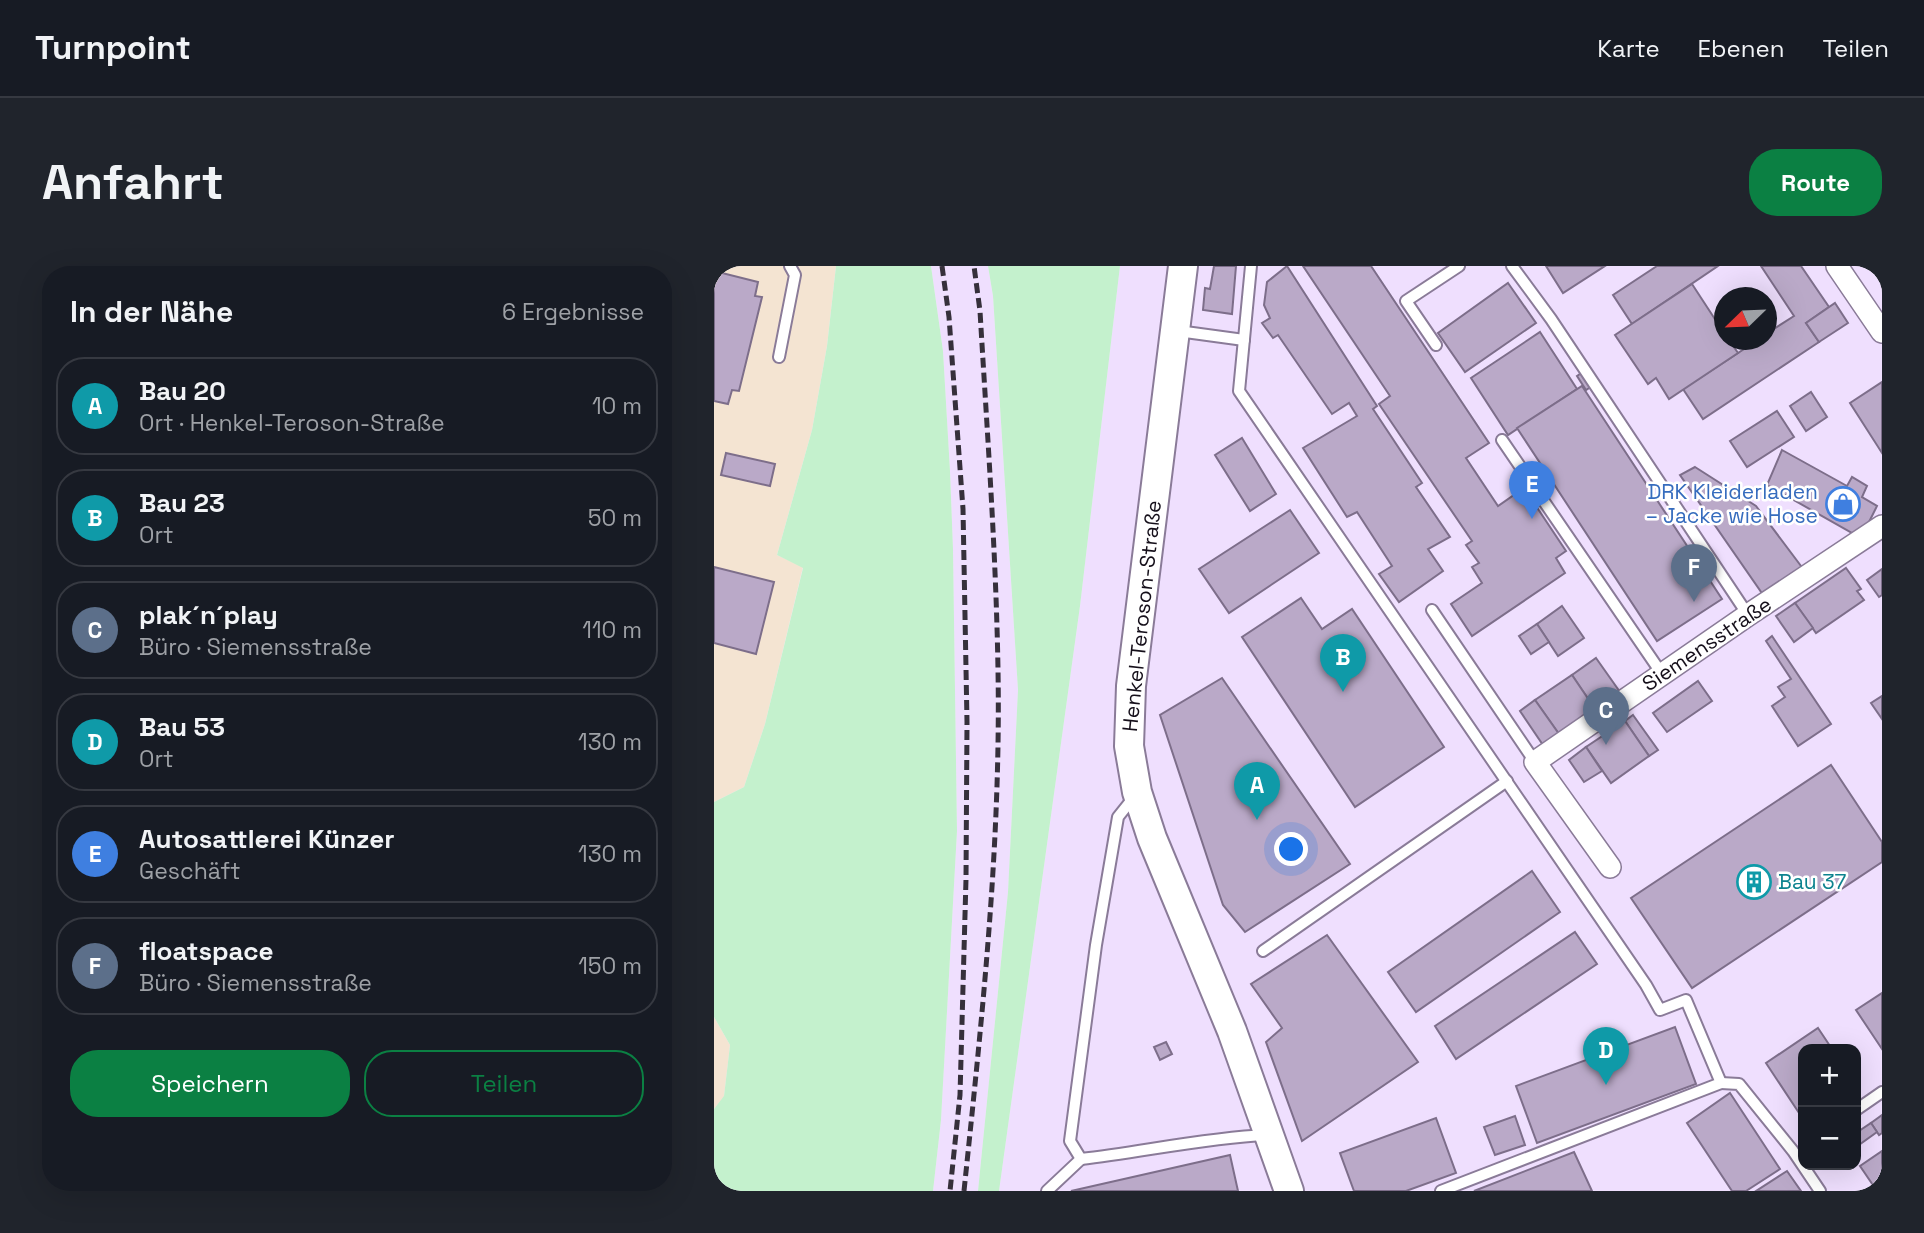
<!DOCTYPE html>
<html lang="de">
<meta charset="utf-8">
<style>
:root{--surface:#171b24;--page:#20242c;--text:#f1f3f6;--muted:#9ea1a6;--line:#363941;--accent:#0b8043}
body{margin:0;font-family:"Space Grotesk",sans-serif;background:var(--page);color:var(--text)}
.controls{position:absolute;right:21px;bottom:21px;display:grid;overflow:hidden;border-radius:14px;box-shadow:0 7px 28px #0002}
.controls button{width:63px;height:63px;display:grid;place-items:center;padding:0;border:0;border-bottom:2px solid var(--line);background:var(--surface);color:var(--text);font:35px sans-serif}
.compass{position:absolute;left:1000px;top:21px;width:63px;height:63px;border-radius:50%;background:var(--surface);box-shadow:0 7px 28px #0002;rotate:247deg}
.you{position:absolute;left:578px;top:584px;width:24px;height:24px;margin:-18px;border:5px solid #fff;border-radius:50%;background:#1a73e8;box-shadow:0 0 0 10px #1a73e833}
.badge{display:grid;place-items:center;width:46px;height:46px;border-radius:50%;background:var(--accent);color:#fff;font-size:23px;font-weight:700}
.pin{position:absolute;translate:-50% -58px;filter:drop-shadow(0 2px 4px #0008)}
.pin::after{content:'';position:absolute;top:37px;width:24px;height:21px;background:inherit;clip-path:polygon(0 0,100% 0,50% 100%)}
.list{margin:0;padding:0;list-style:none}
h2{display:flex;justify-content:space-between;align-items:center;height:91px;margin:0;padding:0 28px;font-size:30px}
h2 small{font-size:23px;font-weight:400;color:var(--muted)}
.list li{display:grid;grid-template-columns:46px 1fr auto;gap:21px;align-items:center;box-sizing:border-box;height:98px;margin:0 14px 14px;padding:0 14px;border:2px solid var(--line);border-radius:28px}
.list b{display:block;font-size:26px;white-space:nowrap}
.list p{margin:0;font-size:23px;white-space:nowrap;color:var(--muted)}
.list em{font-size:23px;font-style:normal;color:var(--muted)}
.actions{display:flex;gap:14px;padding:21px 28px}
.actions a{flex:1;padding:16px 0;border:2px solid var(--accent);border-radius:28px;text-align:center;font-size:24px;color:var(--accent)}
.actions .main{background:var(--accent);color:#fff}
.map{position:relative;flex:none;width:1168px;height:925px;overflow:hidden;border-radius:28px}
header{display:flex;align-items:center;gap:42px;box-sizing:border-box;height:98px;padding:0 35px;background:var(--surface);border-bottom:2px solid var(--line)}
header strong{font-size:33px}
nav{display:flex;gap:38px;margin-inline-start:auto;font-size:24px}
.intro{display:flex;align-items:center;justify-content:space-between;box-sizing:border-box;height:168px;padding:0 42px}
h1{margin:0;font-size:49px}
.button{padding:18px 32px;border-radius:28px;background:var(--accent);color:#fff;font-size:24px;font-weight:700}
main{display:flex;gap:42px;padding:0 42px}
aside{flex:1;background:var(--surface);border-radius:28px;box-shadow:0 7px 28px #0002}
.map>svg:first-child{display:block}
</style>
<header>
<strong>Turnpoint</strong>
<nav><a>Karte</a><a>Ebenen</a><a>Teilen</a></nav>
</header>
<div class="intro"><h1>Anfahrt</h1><a class="button">Route</a></div>
<main>
<aside>
<h2>In der Nähe<small>6 Ergebnisse</small></h2>
<ul class="list">
<li><span class="badge" style="background:#0f9aa8">A</span><div><b>Bau 20</b><p>Ort · Henkel-Teroson-Straße</p></div><em>10 m</em></li>
<li><span class="badge" style="background:#0f9aa8">B</span><div><b>Bau 23</b><p>Ort</p></div><em>50 m</em></li>
<li><span class="badge" style="background:#5c6f8a">C</span><div><b>plak´n´play</b><p>Büro · Siemensstraße</p></div><em>110 m</em></li>
<li><span class="badge" style="background:#0f9aa8">D</span><div><b>Bau 53</b><p>Ort</p></div><em>130 m</em></li>
<li><span class="badge" style="background:#3f7fe0">E</span><div><b>Autosattlerei Künzer</b><p>Geschäft</p></div><em>130 m</em></li>
<li><span class="badge" style="background:#5c6f8a">F</span><div><b>floatspace</b><p>Büro · Siemensstraße</p></div><em>150 m</em></li>
</ul>
<div class="actions"><a class="main">Speichern</a><a>Teilen</a></div>
</aside>
<div class="map">
<svg width="1168" height="925" viewBox="0 0 1168 925">
<rect width="100%" height="100%" fill="#f4eefb"/>
<g fill="#f4e4d2">
<path d="M0 0H122L113 80 98 164 63 289 89 301 51 458 30 521 0 536Z"/>
<path d="M0 751 16 779 10 831 0 843Z"/>
</g>
<g fill="#efdffe" fill-rule="evenodd">
<path d="M217 0H274L279 30 304 424 294 626 264 925H219L227 854 243 565 239 283 236 205 229 85Z"/>
<path d="M406 0H1168V925H285L366 340ZM1010 32H1052V74H1010ZM1089 783H1142V899H1089Z"/>
</g>
<g fill="#c4f1cd">
<path d="M122 0H217L229 85 236 205 239 283 243 565 227 854 219 925H0V843L10 830 16 779 0 751V536L30 521 51 458 89 302 63 289 98 164 113 80Z"/>
<path d="M274 0H406L366 340 285 925H264L294 626 304 424 279 30Z"/>
</g>
<g fill="#baa9c8" stroke="#7d6e8a" stroke-width="2">
<path d="M500 0H522L518 48 489 44 491 22 496 23Z"/>
<path d="M573 0 663 140 659 143 708 217 702 221 736 271 714 283 729 305 685 336 665 308 678 300 643 246 633 251 589 182 643 150 635 137 618 148 564 69 559 72 548 57 556 52 550 39 553 16Z"/>
<path d="M589 0H657L775 177 752 192 784 240 810 222 852 285 842 292 851 307 758 370 737 338 768 317 758 301 765 297 752 279 758 275 665 138 676 130Z"/>
<path d="M832 0H891L849 27Z"/>
<path d="M943 0H1004L918 58 899 29Z"/>
<path d="M1047 0H1087L1115 41 1092 57 1105 76 989 153 969 123 1044 74H1052V68L1080 50Z"/>
<path d="M0 5 44 16 41 30 48 31 25 125 18 124 14 138 0 135Z"/>
<path d="M794 17 822 57 751 106 724 67Z"/>
<path d="M978 18 1010 67V74H1015L1024 87 955 133 942 112 934 118 901 69Z"/>
<path d="M1121 37 1134 57 1105 76 1092 57Z"/>
<path d="M826 66 863 123 794 169 757 112Z"/>
<path d="M869 106 878 120 872 124 863 110Z"/>
<path d="M1168 116V187L1136 137Z"/>
<path d="M868 120 1008 333 943 375 803 162Z"/>
<path d="M1097 126 1113 151 1092 165 1076 140Z"/>
<path d="M1063 145 1080 171 1033 201 1016 175Z"/>
<path d="M528 172 562 228 536 245 501 189Z"/>
<path d="M1068 184 1133 220 1138 211 1153 220 1148 231 1163 240 1147 272 1053 219Z"/>
<path d="M12 187 61 198 56 220 7 209Z"/>
<path d="M981 201 1042 240 1090 304 1052 333 966 209Z"/>
<path d="M576 244 605 287 515 347 485 303Z"/>
<path d="M0 301 60 316 42 388 0 377Z"/>
<path d="M1132 302 1147 323 1143 325 1150 334 1102 367 1081 337Z"/>
<path d="M1168 303V329L1165 331 1153 314Z"/>
<path d="M587 332 608 363 638 343 730 481 641 541 528 371Z"/>
<path d="M1081 337 1099 362 1080 376 1062 350Z"/>
<path d="M848 340 870 372 844 390 823 358Z"/>
<path d="M823 358 835 376 817 388 805 370Z"/>
<path d="M1058 370 1117 458 1084 480 1058 440 1071 431 1064 421 1077 413 1052 375Z"/>
<path d="M882 392 906 426 881 443 858 409Z"/>
<path d="M858 409 881 443 845 468 821 434Z"/>
<path d="M508 412 636 598 531 666 509 639 446 449Z"/>
<path d="M984 415 998 435 953 466 939 447Z"/>
<path d="M1168 430V453L1157 437Z"/>
<path d="M821 434 845 468 829 479 806 445Z"/>
<path d="M919 449 944 484 935 490 911 455Z"/>
<path d="M911 455 935 490 897 517 872 481Z"/>
<path d="M872 481 888 505 870 516 855 494Z"/>
<path d="M1117 499 1168 576V596L978 722 917 632Z"/>
<path d="M818 605 846 646 702 746 674 706Z"/>
<path d="M861 666 883 698 742 793 721 760Z"/>
<path d="M613 669 704 796 588 875 552 776 568 762 537 718Z"/>
<path d="M1168 727V783L1142 744Z"/>
<path d="M961 761 982 818 823 877 802 820Z"/>
<path d="M1104 762 1118 783H1089V853L1052 797Z"/>
<path d="M452 776 458 788 446 794 440 781Z"/>
<path d="M1016 827 1066 903 1032 925H1018L973 857Z"/>
<path d="M1168 849V867L1165 869 1157 857Z"/>
<path d="M801 850 811 879 781 889 770 861Z"/>
<path d="M722 852 742 907 692 925H640L626 887Z"/>
<path d="M1157 857 1163 866 1142 881V867Z"/>
<path d="M1168 885V925H1163L1146 900Z"/>
<path d="M860 886 878 925H760Z"/>
<path d="M516 889 524 925H357Z"/>
<path d="M1073 905 1087 925H1042Z"/>
</g>
<g fill="none" stroke-linecap="round" stroke-linejoin="round">
<g stroke="#8a7b98" stroke-width="14">
<g id="lane">
<path d="M537 0 525 125 932 719 946 744 972 734 1007 817 727 925"/>
<path d="M798 0 837 53 1034 349"/>
<path d="M464 65 530 74"/>
<path d="M722 79 692 35 745 0"/>
<path d="M65 91 81 9 76 0"/>
<path d="M788 174 948 408"/>
<path d="M718 344 821 496"/>
<path d="M420 531 404 551 382 679 356 875 367 893C428 886 490 872 552 869"/>
<path d="M549 685 793 515"/>
<path d="M1007 817 1025 818 1079 885 1106 925"/>
<path d="M1142 844 1168 826"/>
<path d="M333 925 367 893"/>
</g>
</g>
<g stroke="#8a7b98" stroke-width="24">
<g id="street">
<path d="M1123 0 1168 66"/>
<path d="M896 601 821 496 1034 349 1168 260"/>
</g>
</g>
<g stroke="#8a7b98" stroke-width="32">
<path id="secondary" d="M469 0 417 420 415 480 423 526 438 572 518 765 575 925"/>
</g>
<use href="#lane" stroke="#fff" stroke-width="10"/>
<use href="#street" stroke="#fff" stroke-width="21"/>
<use href="#secondary" stroke="#fff" stroke-width="28"/>
<g stroke="#36303b" stroke-width="5" stroke-dasharray="10 5" stroke-linecap="butt">
<path d="M228 0 235 51 249 243 253 456 252 613 246 829 236 925"/>
<path d="M250 925C268 752 287 578 284 404 282 284 273 164 266 45L260 0"/>
</g>
</g>
<defs>
<g id="shop-ring" transform="scale(1.75)"><circle r="9.5" fill="#fff" stroke="#3f7fe0" stroke-width="1.5"/><path d="M-5-2.5h2.3a2.7 3.5 0 0 1 5.4 0H5L5.5 6h-11ZM-1.5-2.5h3a1.5 2.3 0 0 0-3 0Z" fill="#3f7fe0"/></g>
<g id="building-ring" transform="scale(1.75)"><circle r="9.5" fill="#fff" stroke="#0f9aa8" stroke-width="1.5"/><path d="M-4-6H4V6H1V3H-1V6H-4ZM-2.5-4.3h1.7v1.8h-1.7ZM.8-4.3h1.7v1.8H.8ZM-2.5-1h1.7V.8h-1.7ZM.8-1h1.7V.8H.8Z" fill="#0f9aa8"/></g>
</defs>
<g fill-rule="evenodd">
<use href="#shop-ring" x="1129" y="238"/>
<use href="#building-ring" x="1040" y="616"/>
</g>
<g text-anchor="middle" stroke-width="5" stroke-linejoin="round" paint-order="stroke">
<g font-size="21" fill="#366cbe" stroke="#fff" text-anchor="end">
<text x="1104" y="233">DRK Kleiderladen<tspan x="1104" dy="24">– Jacke wie Hose</tspan></text>
</g>
<g font-size="21" fill="#150f1a" stroke="#fff">
<text transform="translate(428 350) rotate(-84)" y="7">Henkel-Teroson-Straße</text>
<text transform="translate(993 378) rotate(-34)" y="7">Siemensstraße</text>
</g>
<g font-size="21" fill="#0d838f" stroke="#fff" text-anchor="start">
<text x="1064" y="623">Bau 37</text>
</g>
</g>
</svg>
<div class="controls">
<button>+</button>
<button>−</button>
</div>
<svg class="compass" viewBox="-18 -18 36 36"><path d="M0-13l5 13h-10z" fill="#e53935"/><path d="M0 13l5-13h-10z" fill="#9ea1a6"/></svg>
<div class="you"></div>
<div class="pin badge" style="left:543px;top:554px;background:#0f9aa8">A</div>
<div class="pin badge" style="left:629px;top:426px;background:#0f9aa8">B</div>
<div class="pin badge" style="left:892px;top:479px;background:#5c6f8a">C</div>
<div class="pin badge" style="left:892px;top:819px;background:#0f9aa8">D</div>
<div class="pin badge" style="left:818px;top:253px;background:#3f7fe0">E</div>
<div class="pin badge" style="left:980px;top:336px;background:#5c6f8a">F</div>
</div>
</main>
